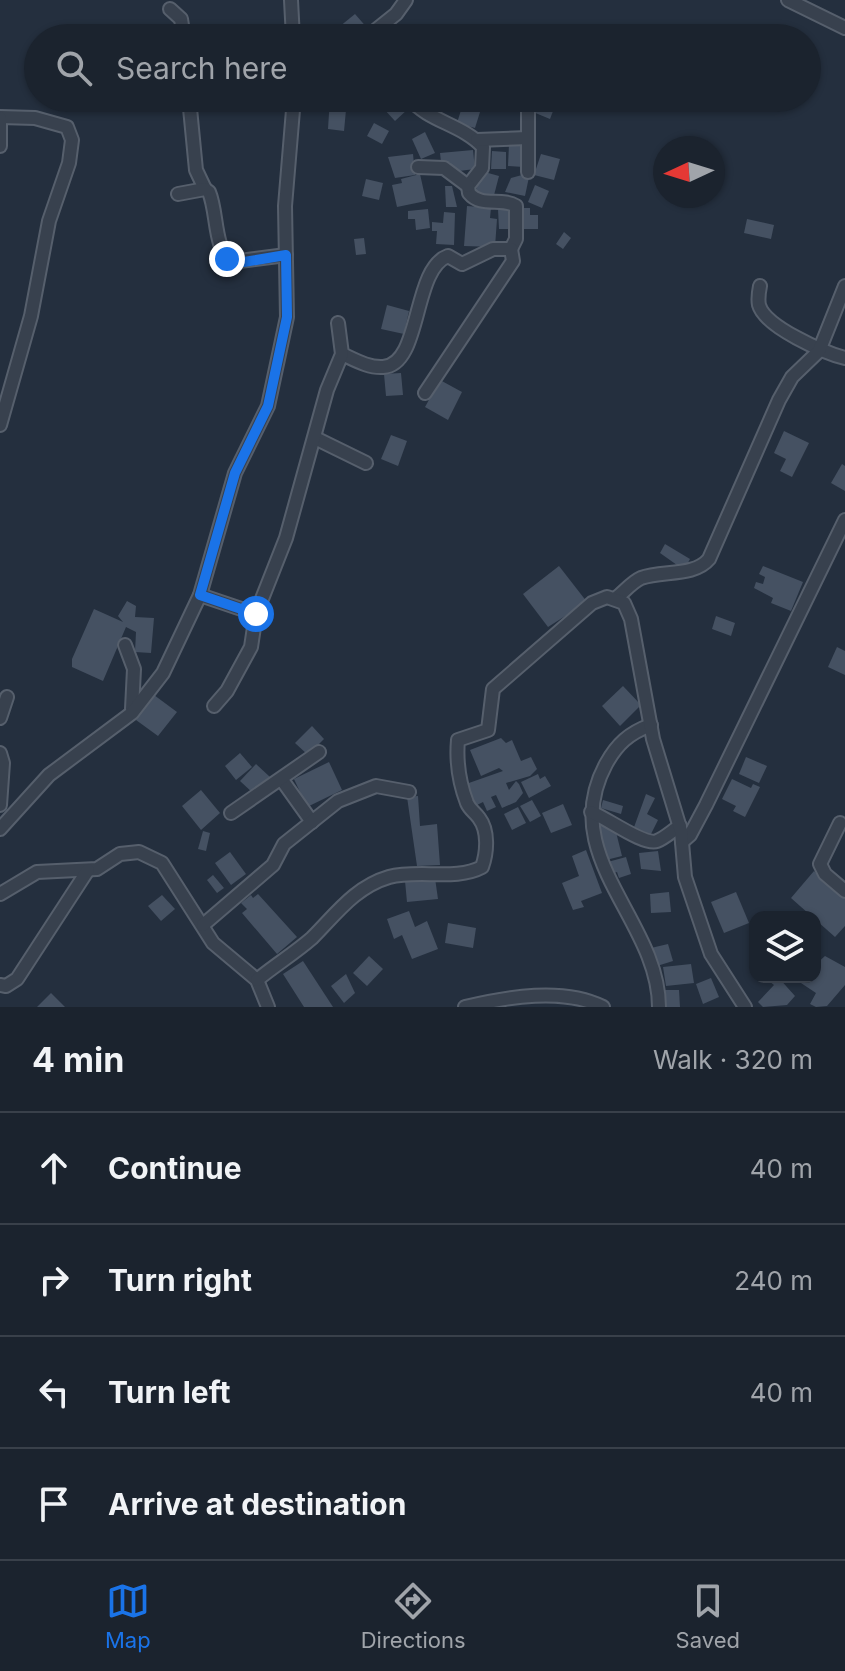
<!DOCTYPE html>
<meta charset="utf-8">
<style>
:root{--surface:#1b232e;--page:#242b36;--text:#f1f3f6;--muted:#a0a4aa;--line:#39404a;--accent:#1a73e8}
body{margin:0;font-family:Inter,sans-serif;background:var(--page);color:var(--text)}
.controls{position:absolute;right:24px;bottom:24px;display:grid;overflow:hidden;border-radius:16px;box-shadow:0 2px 6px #0004}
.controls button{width:72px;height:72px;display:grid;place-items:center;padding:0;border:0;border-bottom:2px solid var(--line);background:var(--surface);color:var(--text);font:40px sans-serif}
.compass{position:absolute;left:653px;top:136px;width:72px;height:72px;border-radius:50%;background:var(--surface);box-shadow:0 2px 6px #0004;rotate:266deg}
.stop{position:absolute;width:24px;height:24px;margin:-18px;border:6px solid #1a73e8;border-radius:50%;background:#fff}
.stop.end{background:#1a73e8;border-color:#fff;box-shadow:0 2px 8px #0008}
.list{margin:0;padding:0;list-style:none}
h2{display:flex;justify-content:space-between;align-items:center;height:104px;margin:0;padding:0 32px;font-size:34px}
h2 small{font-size:26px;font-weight:400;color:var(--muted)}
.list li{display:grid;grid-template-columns:52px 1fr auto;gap:24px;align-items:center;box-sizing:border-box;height:112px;padding:0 32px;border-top:2px solid var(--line)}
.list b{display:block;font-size:30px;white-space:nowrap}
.list em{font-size:26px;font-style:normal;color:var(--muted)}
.icon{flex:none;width:44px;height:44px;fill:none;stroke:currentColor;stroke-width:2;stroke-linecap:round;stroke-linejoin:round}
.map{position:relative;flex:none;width:845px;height:1007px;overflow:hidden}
.search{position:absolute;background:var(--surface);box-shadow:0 2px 6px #0004;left:24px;right:24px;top:24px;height:88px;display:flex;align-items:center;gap:20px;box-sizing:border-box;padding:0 28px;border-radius:44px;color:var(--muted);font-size:30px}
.sheet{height:552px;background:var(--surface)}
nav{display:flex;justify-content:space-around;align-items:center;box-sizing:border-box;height:112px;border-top:2px solid var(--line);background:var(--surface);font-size:22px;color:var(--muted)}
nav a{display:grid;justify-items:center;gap:4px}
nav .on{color:var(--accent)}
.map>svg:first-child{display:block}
</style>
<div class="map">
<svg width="845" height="1007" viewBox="0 0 845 1007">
<rect width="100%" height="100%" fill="#242f3e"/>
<g fill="#455162">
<path d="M355 14 369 30 359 38H349L339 27Z"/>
<path d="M330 98 347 99 344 131 328 129Z"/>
<path d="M395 98 408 109 395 121 383 108Z"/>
<path d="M539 98H558L550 119 533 112Z"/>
<path d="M462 107 480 112 475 128 457 123Z"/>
<path d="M374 123 389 131 382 144 367 136Z"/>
<path d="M425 132 435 153 421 159 412 139Z"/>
<path d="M509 144 525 145 524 167 508 166Z"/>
<path d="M473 150 475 169 451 172 450 162H441L440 153Z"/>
<path d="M492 151 506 152V169H491Z"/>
<path d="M413 154 415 175 395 178 388 157Z"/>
<path d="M541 154 560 159 554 180 534 175Z"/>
<path d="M481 171 499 176 493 199 475 194Z"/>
<path d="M420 174 426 201 397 207 392 185 402 183 401 179Z"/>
<path d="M522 175 529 177 525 196 505 192 511 178Z"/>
<path d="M366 179 383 183 379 200 362 196Z"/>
<path d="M535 185 549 191 542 208 528 202Z"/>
<path d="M445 186H452L457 207H446Z"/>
<path d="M467 206 491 208 490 218 497 219 495 247 464 246Z"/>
<path d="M512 208 513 229H499L498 209Z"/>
<path d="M519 208H530V215H538V229H519Z"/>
<path d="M428 209 430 228 416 230 415 219H408V211Z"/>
<path d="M444 212 455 213 454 245 436 244 437 231H432V222L443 223Z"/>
<path d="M747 219 774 225 771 239 744 233Z"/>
<path d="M564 232 571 238 563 249 556 244Z"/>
<path d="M364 238 366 254 356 255 354 239Z"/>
<path d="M387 305 409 311 404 334 381 329Z"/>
<path d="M401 373 403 395 386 396 384 374Z"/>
<path d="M440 380 462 392 448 420 425 407Z"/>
<path d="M784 431 809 443 792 477 780 471 786 459 774 453Z"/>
<path d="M391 435 407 441 398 466 381 459Z"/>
<path d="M842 464 845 466V491L831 483Z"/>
<path d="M665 544 690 559 684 570 660 553Z"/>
<path d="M559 566 587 602 548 627 523 594Z"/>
<path d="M763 566 803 582 791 611 771 603 773 598 754 588 756 582 763 584 765 577 759 574Z"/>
<path d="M127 601 136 606 135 617 154 618 151 653 135 652 136 632 126 627 103 681 72 667V659L94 609 123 622 118 616Z"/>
<path d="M716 616 735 623 731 636 712 629Z"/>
<path d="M837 647 845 651V675L828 667Z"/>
<path d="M623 686 641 705 620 726 602 706Z"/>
<path d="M154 695 177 712 158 736 136 720Z"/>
<path d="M312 726 324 739 308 755 295 743Z"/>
<path d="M501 738 506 743 512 740 521 761 531 757 537 769 530 776 506 783 509 790 516 781 519 784 523 793 516 802 502 808 496 795 491 797 496 807 487 811 483 802 475 806 466 784 503 771 499 768 481 776 470 750Z"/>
<path d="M240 753 252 767 236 780 225 766Z"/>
<path d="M746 757 767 766 759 783 739 774Z"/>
<path d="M329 762 342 790 307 807 294 779Z"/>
<path d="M256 764 270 777 254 794 240 781Z"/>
<path d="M538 774 540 779 545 776 551 786 529 798 521 782Z"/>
<path d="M732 779 751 788 753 784 760 787 745 817 733 811 736 806 722 799Z"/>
<path d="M201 790 220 813 201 830 182 806Z"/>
<path d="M646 794 655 798 647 814 658 820 649 838 633 830Z"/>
<path d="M418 796 420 826 437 824 440 865 417 866 407 797Z"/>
<path d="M532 800 541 816 530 822 520 806Z"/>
<path d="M603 800 623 806 621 814 601 808Z"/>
<path d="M563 804 572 825 551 833 542 813Z"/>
<path d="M518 807 526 823 512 830 504 814Z"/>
<path d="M603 823V827L614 824 622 856 606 860 597 825Z"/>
<path d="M203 831 210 833 206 851 198 849Z"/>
<path d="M586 850 602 893 581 901 584 907 573 910 562 883 579 876 572 856Z"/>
<path d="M658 851 661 871 641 869 639 853Z"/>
<path d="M230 852 246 874 231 885 215 863Z"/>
<path d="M626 857 631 874 619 878 617 872 608 875 604 863Z"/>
<path d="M814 871 845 899V926L835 937 791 898Z"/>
<path d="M213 875 224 888 217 893 207 880Z"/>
<path d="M435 878 438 899 407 902 405 881Z"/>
<path d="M669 892 671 912 651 913 650 894Z"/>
<path d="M736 892 749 923 724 933 711 902Z"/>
<path d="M258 894 297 937 277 954 242 913 247 909 241 903 251 895 253 898Z"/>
<path d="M162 895 175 909 161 921 148 906Z"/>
<path d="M409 911 415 927 427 921 438 949 412 959 402 935 394 939 387 919Z"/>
<path d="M448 923 476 928 473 948 445 943Z"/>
<path d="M668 944 673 961 657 966 651 948Z"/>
<path d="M369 956 383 969 367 986 353 973Z"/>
<path d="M825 956 845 967V985L827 1006 816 1007 810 1004 816 993 798 981 815 977V965Z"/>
<path d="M303 961 333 1007H304L283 974Z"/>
<path d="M691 964 694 983 666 986 663 967Z"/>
<path d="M346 974 355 993 344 1003 331 986Z"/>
<path d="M773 977H778L795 996 787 1005 763 1007 758 1002 774 985 769 981Z"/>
<path d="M711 978 719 997 703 1004 696 984Z"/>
<path d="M664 990H679L680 1007H665Z"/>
<path d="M51 993 65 1007H37Z"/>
</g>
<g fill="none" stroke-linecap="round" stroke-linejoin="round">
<g stroke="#565f6c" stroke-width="16">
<g id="minor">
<path d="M291 0 293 38"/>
<path d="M788 0 845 28"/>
<path d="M170 9 181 19 184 38"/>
<path d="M366 38 396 14 406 0"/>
<path d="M189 98 196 170 205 189"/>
<path d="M409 98C429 122 462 124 483 147L482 168 468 186 469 193C481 208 501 197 516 206V239L511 249"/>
<path d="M0 117 35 118 67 127 72 140 69 163 49 221 31 316 0 425"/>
<path d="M0 118V146"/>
<path d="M477 140 528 138"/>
<path d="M418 167 444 168 468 186"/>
<path d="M528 172V98"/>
<path d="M178 194 205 189 209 192C218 213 213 248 232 262L286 255"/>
<path d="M760 286C759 291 758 300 759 305 765 327 825 353 845 358"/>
<path d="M342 354C355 360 369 368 383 367 422 365 412 269 448 256L462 264 493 249H511L513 261 425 393"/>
<path d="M315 438 366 463"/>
<path d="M200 595 256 614"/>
<path d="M616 598C624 592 632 582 641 578 662 570 694 577 709 559L779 400 792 377 819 351 845 286"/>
<path d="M125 645 134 669 132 709"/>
<path d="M214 706 227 691 251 647 256 614 286 538 327 390 342 354 338 323"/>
<path d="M0 718 7 697"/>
<path d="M651 725C629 733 617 744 606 764 556 856 659 920 659 1007"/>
<path d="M0 753 3 763 0 805"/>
<path d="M282 780 312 822"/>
<path d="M591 812C607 818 644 846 657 841 665 838 673 830 680 826"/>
<path d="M231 813 319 752"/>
<path d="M840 823 820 864 825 874 845 891"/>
<path d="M0 829 49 775 132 713 163 673 200 595 235 473 268 406 287 317 285 206 294 98"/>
<path d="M682 842 690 835 706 805 845 520"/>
<path d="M0 894 37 872 97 869 120 854 139 852 162 863 213 943 257 980 268 1007"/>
<path d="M203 925 273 865 284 844 338 801 376 786 409 792"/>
<path d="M257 980C275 965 295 953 312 938 336 914 355 887 389 877 418 869 456 881 482 867 487 853 489 831 479 818 475 812 470 810 467 803 459 782 456 762 458 740L488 730 493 689 592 603 607 597 624 603 631 619 653 739 681 831 685 877 711 954 745 1007"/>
<path d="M0 985 6 986 17 979 88 870"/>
<path d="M465 1007C507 997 563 987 603 1007"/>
</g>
</g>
<use href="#minor" stroke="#38414e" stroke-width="12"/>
</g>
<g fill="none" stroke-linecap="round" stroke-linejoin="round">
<path stroke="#1a73e8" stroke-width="10" d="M227 259 244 262 286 255 287 317 268 406 235 473 200 595 256 614"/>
</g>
</svg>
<div class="controls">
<button><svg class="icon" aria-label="layers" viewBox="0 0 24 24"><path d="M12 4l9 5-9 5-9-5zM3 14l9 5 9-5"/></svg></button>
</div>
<svg class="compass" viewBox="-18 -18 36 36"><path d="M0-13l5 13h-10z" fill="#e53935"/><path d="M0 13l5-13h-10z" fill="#a0a4aa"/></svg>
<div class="stop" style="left:256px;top:614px"></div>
<div class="stop end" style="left:227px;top:259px"></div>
<div class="search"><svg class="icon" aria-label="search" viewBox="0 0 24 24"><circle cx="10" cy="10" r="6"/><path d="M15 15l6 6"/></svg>Search here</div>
</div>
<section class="sheet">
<h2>4 min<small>Walk · 320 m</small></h2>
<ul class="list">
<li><svg class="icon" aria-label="ahead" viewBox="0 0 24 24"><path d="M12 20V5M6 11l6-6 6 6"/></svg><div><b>Continue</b></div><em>40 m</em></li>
<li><svg class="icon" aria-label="right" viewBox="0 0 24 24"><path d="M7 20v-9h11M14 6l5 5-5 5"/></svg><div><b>Turn right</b></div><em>240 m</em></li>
<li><svg class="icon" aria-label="left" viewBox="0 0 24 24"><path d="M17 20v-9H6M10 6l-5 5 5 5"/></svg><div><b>Turn left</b></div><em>40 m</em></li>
<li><svg class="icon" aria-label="arrive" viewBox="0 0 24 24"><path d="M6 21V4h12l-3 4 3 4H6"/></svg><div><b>Arrive at destination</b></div></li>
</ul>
</section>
<nav>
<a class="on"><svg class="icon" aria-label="map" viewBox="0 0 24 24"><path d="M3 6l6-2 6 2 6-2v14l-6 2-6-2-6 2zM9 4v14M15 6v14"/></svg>Map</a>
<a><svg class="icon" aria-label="directions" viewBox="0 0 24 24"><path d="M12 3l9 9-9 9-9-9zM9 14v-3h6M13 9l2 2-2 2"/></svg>Directions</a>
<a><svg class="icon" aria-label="saved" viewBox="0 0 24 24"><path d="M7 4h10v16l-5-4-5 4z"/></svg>Saved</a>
</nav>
